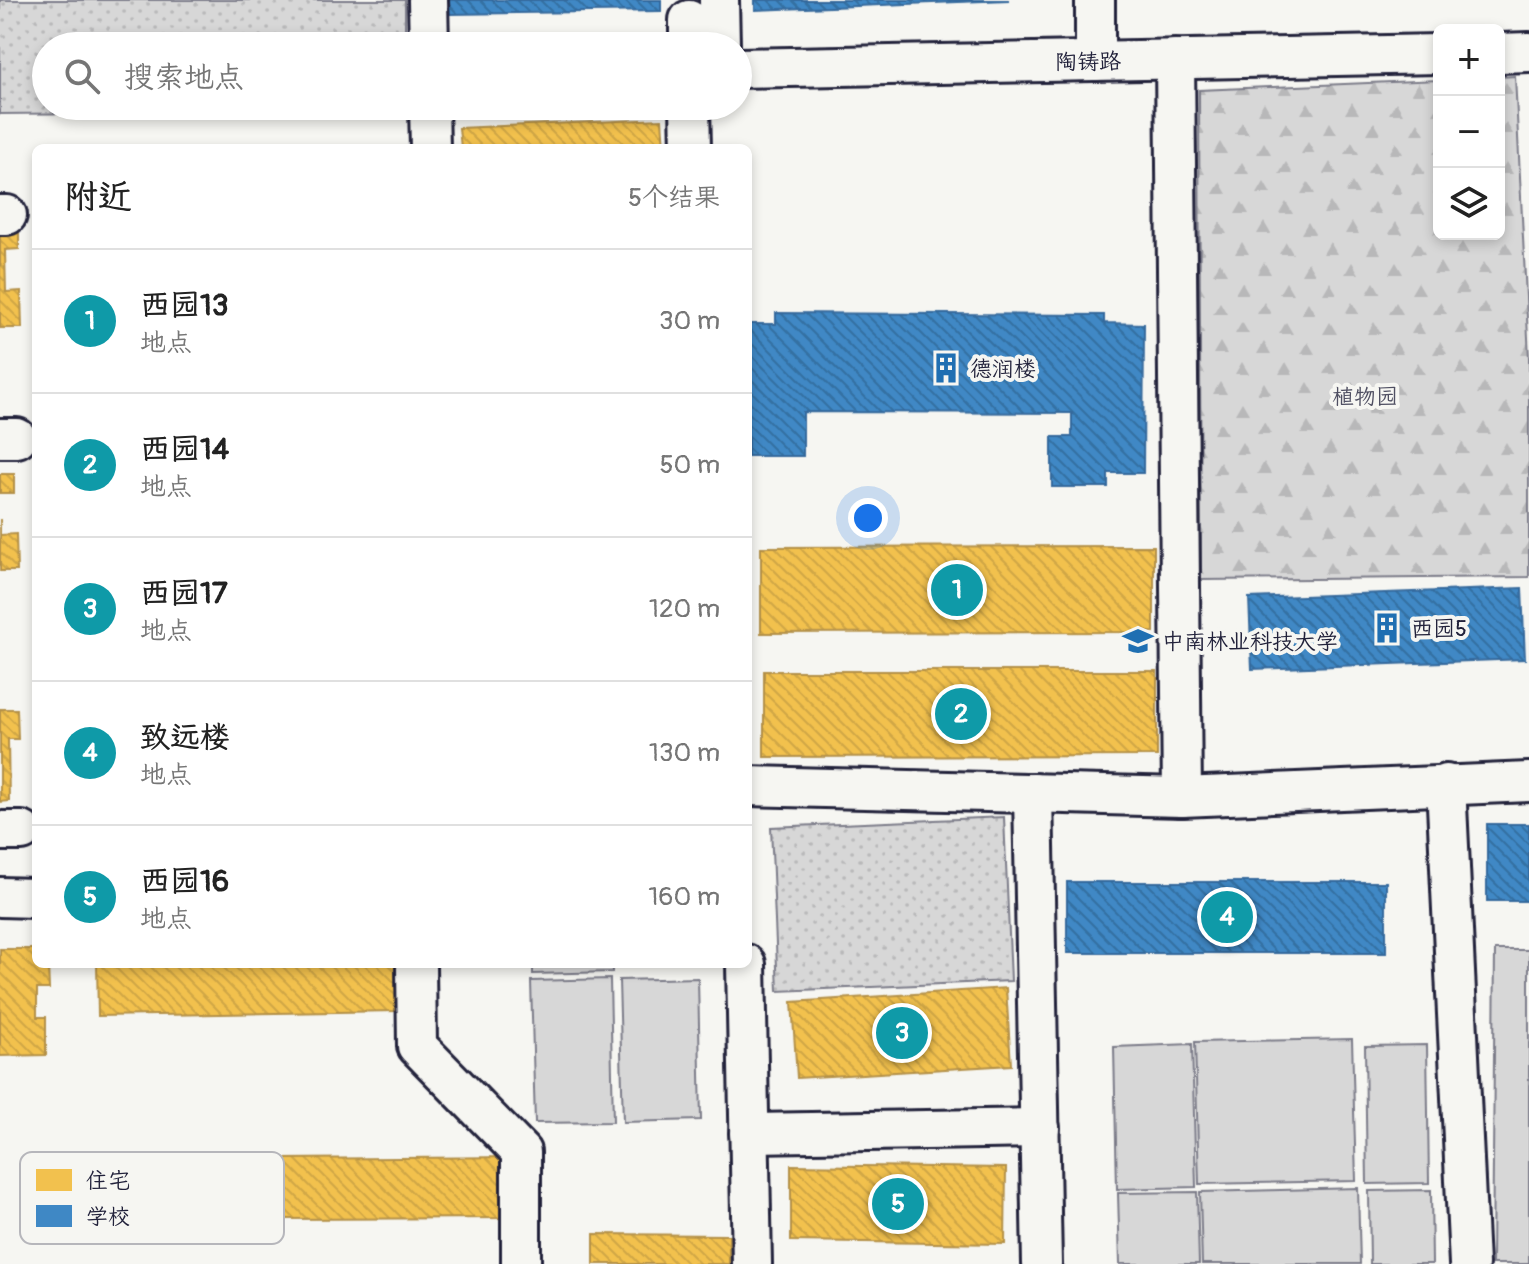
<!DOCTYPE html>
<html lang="zh">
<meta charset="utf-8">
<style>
:root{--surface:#fff;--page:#f6f6f6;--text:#222;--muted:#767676;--line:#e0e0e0;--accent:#1f6fb2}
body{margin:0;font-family:Pangolin,"LXGW WenKai TC",sans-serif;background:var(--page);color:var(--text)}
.controls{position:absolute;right:24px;top:24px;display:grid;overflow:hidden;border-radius:12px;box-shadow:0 4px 12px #0003}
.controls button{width:72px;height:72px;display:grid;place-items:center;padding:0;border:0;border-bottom:2px solid var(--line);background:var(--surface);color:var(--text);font:40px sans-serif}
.you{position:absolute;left:868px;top:518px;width:28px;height:28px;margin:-20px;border:6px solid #fff;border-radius:50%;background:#1a73e8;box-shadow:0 0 0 12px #1a73e833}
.badge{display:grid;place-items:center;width:52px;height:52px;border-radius:50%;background:var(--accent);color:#fff;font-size:26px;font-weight:700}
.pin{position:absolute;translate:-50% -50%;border:4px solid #fff;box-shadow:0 2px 8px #0006}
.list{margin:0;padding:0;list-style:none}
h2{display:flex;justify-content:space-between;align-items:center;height:104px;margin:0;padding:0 32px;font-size:34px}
h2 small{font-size:26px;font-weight:400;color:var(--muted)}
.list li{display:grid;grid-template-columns:52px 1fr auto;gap:24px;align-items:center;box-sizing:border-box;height:144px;padding:0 32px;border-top:2px solid var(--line)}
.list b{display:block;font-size:30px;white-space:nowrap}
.list p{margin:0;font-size:26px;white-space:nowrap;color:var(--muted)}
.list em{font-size:26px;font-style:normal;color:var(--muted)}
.icon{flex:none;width:44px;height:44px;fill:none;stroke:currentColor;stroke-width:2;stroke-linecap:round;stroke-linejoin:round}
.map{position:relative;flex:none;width:1529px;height:1264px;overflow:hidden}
.search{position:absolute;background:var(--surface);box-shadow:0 4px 12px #0003;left:32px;top:32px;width:720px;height:88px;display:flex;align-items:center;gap:20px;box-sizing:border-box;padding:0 28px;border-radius:44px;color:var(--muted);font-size:30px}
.panel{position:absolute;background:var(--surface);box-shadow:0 4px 12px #0003;left:32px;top:144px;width:720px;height:824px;border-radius:12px}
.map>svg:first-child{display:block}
</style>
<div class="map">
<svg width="1529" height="1264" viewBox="0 0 1529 1264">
<defs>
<pattern id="grass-dots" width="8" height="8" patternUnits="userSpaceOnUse" patternTransform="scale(2)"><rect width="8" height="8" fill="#d7d7d7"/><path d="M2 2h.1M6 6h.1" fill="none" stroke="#b8b8b9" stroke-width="1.8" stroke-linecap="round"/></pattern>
<pattern id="forest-firs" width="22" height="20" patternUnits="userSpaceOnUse" patternTransform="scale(2)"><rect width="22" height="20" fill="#d7d7d7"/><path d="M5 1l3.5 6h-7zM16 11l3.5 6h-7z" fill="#b8b8b9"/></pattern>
<pattern id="homes-back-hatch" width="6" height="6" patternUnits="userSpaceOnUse" patternTransform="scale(2)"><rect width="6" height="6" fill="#f2c14e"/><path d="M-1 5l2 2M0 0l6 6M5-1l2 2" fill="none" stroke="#cfa645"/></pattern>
<pattern id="schools-back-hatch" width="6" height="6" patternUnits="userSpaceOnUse" patternTransform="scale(2)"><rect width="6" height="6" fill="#3f88c5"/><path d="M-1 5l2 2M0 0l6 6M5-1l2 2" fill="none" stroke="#346fa1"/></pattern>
</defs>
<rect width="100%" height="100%" fill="#f6f6f2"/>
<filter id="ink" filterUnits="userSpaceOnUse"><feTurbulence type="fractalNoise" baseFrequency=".0125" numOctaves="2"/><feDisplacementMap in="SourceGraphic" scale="16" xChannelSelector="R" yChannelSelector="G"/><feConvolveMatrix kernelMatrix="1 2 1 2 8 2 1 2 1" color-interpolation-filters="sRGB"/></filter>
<g filter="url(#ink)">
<g fill="url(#grass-dots)" stroke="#7c7c89" stroke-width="2">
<path d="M0 0H405V46H46V106H406V110L0 114Z"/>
<path d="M1004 817 1011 981 778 991 771 827Z"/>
</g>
<path fill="url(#forest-firs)" stroke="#7c7c89" stroke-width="2" d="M1515 76 1529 358V577L1201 580 1199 90 1439 80V234H1499V77Z"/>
<g fill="#d7d7d7" stroke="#7c7c89" stroke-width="2">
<path d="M1495 950H1529V1264H1492Z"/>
<path d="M533 964H612V972L533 974Z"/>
<path d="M698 978 701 1120 623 1122 619 980Z"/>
<path d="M610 979 613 1122 535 1123 531 981Z"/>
<path d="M1352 1039 1356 1181 1199 1184 1195 1042Z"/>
<path d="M1192 1044 1196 1187 1117 1189 1114 1047Z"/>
<path d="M1427 1045 1429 1183 1367 1184 1365 1046Z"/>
<path d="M1358 1188 1360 1264H1202L1200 1192Z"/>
<path d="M1431 1190 1432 1264H1370L1369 1191Z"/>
<path d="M1197 1192 1199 1264H1120L1118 1193Z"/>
</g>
<g fill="url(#homes-back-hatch)" stroke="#b49148" stroke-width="2">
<path d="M662 119 664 148H461L459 128Z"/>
<path d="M19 230V249L5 250 6 292 21 291 22 328H0V231Z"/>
<rect x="0" y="474" width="14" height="19"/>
<path d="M0 519V535L16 534 17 571H0Z"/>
<path d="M1154 546V632L761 633V547Z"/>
<path d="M764 671H1157V756L764 757Z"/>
<path d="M0 709H17L18 739H8L9 801 0 802Z"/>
<path d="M0 949H36V964H48L49 989H37V1017H46V1055L0 1056Z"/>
<path d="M97 964H397L398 1011 98 1016Z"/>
<path d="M1006 988 1011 1065 797 1078 792 1002Z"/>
<path d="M518 1157V1218L279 1219V1159Z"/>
<path d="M791 1165 1006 1168 1005 1244 791 1241Z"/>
<path d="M594 1234 729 1235V1264H594Z"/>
</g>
<g fill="url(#schools-back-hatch)" stroke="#36699c" stroke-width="2">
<path d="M449 0H661V11L450 14Z"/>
<path d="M755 0H1009L755 10Z"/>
<path d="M776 313 1104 315V323L1144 324 1143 473H1108V487H1052V437H1072V413L803 412V456H748V324H776Z"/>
<path d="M1522 588 1525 659 1252 669 1249 598Z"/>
<rect x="1487" y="824" width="42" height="77"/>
<rect x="1067" y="882" width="319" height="71"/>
</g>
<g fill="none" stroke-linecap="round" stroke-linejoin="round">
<g stroke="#22223b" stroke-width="44">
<g id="minor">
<path d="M428 0 429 46"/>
<path d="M719 0 720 46"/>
<path d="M1095 0V61"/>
<path d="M689 46V20"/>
<path d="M1499 53 1529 52"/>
<path d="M1175 59 1182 797"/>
<path d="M738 68 1439 54"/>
<path d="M429 106 430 148"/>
<path d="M690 106 691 148"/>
<path d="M0 215H7"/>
<path d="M0 438H17"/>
<path d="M1446 784 1469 1264"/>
<path d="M748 786 1182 797 1529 782"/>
<path d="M1033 793 1042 1264"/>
<path d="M0 831H22"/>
<path d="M0 897 36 898"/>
<path d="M416 964 417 1046 521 1152V1264"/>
<path d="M746 964 752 1264"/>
<path d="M749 1133 1040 1128"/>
</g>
</g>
<use href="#minor" stroke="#f6f6f2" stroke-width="38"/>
</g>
</g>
<defs>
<g id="building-bare" transform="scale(2.4)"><path d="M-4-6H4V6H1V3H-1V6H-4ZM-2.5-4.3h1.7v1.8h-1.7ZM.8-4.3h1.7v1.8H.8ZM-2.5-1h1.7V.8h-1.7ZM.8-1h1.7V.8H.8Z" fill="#1f6fb2" stroke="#f6f6f2" stroke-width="2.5" paint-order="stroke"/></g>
<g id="university-bare" transform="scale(2.4)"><path d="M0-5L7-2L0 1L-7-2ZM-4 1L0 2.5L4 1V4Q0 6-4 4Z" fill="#1f6fb2" stroke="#f6f6f2" stroke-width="2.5" paint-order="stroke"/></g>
</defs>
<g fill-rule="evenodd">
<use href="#building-bare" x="946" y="368"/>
<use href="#building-bare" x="1387" y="628"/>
<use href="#university-bare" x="1138" y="641"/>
</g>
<g text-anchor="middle" stroke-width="8" stroke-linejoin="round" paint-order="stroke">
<g font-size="22" fill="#22223b" stroke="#f6f6f2">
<text transform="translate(1088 61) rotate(-1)" y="8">陶铸路</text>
</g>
<g font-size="22" fill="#22223b" stroke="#f6f6f2" text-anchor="start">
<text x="970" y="376">德润楼</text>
<text x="1411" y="636">西园5</text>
<text x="1162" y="649">中南林业科技大学</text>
</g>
<g font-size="22" fill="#4f4f62" stroke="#f6f6f2">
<text x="1365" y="404">植物园</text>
</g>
</g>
<rect x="20" y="1152" width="264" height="92" rx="12" fill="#f6f6f2" stroke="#b6b6bb" stroke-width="2"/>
<rect x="36" y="1169" width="36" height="22" fill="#f2c14e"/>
<rect x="36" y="1205" width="36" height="22" fill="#3f88c5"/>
<g font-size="22" fill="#22223b">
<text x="86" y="1188">住宅</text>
<text x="86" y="1224">学校</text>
</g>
</svg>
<div class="controls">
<button>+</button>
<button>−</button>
<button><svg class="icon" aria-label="layers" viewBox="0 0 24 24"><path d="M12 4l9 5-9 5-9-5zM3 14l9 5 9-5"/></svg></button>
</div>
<div class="you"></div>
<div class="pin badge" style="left:957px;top:590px;background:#0f9aa8">1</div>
<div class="pin badge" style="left:961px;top:714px;background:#0f9aa8">2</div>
<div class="pin badge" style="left:902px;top:1033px;background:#0f9aa8">3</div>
<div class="pin badge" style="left:1227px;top:917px;background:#0f9aa8">4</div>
<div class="pin badge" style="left:898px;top:1204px;background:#0f9aa8">5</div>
<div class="search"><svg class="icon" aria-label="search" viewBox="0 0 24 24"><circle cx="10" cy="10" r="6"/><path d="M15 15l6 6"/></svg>搜索地点</div>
<section class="panel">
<h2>附近<small>5个结果</small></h2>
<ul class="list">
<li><span class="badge" style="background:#0f9aa8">1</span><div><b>西园13</b><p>地点</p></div><em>30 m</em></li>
<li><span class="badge" style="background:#0f9aa8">2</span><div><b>西园14</b><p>地点</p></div><em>50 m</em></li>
<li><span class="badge" style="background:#0f9aa8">3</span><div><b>西园17</b><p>地点</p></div><em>120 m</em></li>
<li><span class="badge" style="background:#0f9aa8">4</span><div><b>致远楼</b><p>地点</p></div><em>130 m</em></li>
<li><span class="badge" style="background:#0f9aa8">5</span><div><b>西园16</b><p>地点</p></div><em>160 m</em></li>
</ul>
</section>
</div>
